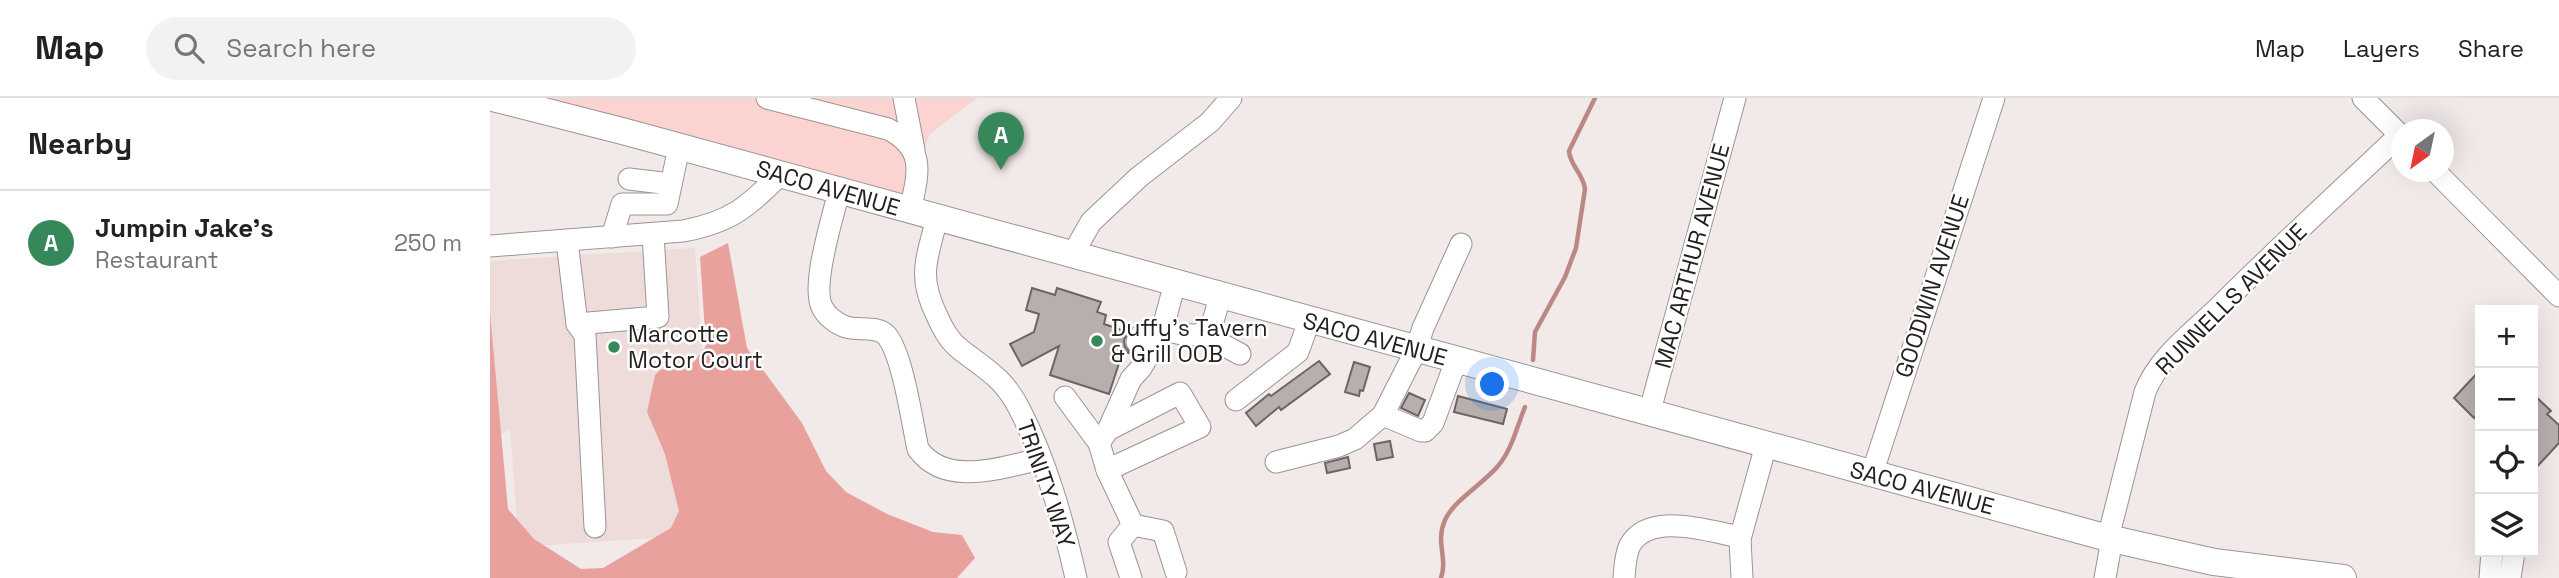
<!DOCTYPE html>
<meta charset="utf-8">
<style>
:root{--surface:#fff;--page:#f2f2f2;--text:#222;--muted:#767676;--line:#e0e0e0;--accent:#36885a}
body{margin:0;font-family:"Space Grotesk",sans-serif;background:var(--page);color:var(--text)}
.controls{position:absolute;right:21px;bottom:21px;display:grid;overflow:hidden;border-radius:0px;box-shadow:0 7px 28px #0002}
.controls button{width:63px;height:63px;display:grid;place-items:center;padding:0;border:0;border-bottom:2px solid var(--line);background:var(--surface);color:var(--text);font:35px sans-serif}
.compass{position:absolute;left:1901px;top:21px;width:63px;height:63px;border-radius:50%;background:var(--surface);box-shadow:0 7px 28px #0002;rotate:213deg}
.you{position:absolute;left:1003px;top:287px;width:24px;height:24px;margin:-18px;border:5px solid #fff;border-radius:50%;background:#1a73e8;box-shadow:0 0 0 10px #1a73e833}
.badge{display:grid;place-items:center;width:46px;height:46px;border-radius:50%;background:var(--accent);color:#fff;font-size:23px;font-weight:700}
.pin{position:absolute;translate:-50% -58px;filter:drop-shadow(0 2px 4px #0008)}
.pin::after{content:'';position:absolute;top:37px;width:24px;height:21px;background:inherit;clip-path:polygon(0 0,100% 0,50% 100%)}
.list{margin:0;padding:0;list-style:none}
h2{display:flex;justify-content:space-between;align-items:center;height:91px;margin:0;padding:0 28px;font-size:30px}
h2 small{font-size:23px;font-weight:400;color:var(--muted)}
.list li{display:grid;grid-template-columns:46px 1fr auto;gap:21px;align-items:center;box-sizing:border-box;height:105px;padding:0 28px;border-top:2px solid var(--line)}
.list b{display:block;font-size:26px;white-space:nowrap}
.list p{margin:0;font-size:23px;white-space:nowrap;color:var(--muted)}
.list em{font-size:23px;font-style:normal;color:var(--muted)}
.icon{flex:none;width:38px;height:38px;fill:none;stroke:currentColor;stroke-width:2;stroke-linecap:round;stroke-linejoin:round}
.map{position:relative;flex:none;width:2069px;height:480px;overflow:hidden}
header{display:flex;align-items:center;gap:42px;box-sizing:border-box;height:98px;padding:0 35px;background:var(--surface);border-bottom:2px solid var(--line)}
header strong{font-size:33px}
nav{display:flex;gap:38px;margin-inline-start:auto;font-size:24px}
.search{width:490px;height:63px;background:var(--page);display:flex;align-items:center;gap:18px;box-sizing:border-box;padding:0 24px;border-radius:38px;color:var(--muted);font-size:26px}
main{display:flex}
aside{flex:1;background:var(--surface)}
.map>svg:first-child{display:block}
</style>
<header>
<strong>Map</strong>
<div class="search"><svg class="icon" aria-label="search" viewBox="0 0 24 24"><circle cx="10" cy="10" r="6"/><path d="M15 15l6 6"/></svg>Search here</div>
<nav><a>Map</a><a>Layers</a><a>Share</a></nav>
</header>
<main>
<aside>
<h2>Nearby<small></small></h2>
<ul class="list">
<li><span class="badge">A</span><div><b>Jumpin Jake's</b><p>Restaurant</p></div><em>250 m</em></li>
</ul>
</aside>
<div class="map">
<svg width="2069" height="480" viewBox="0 0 2069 480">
<rect width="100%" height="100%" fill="#f2e9e9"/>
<path fill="#eddcda" d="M205 150 225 436 29 449 20 330 0 345V163Z"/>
<path fill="#fbd3d0" d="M21 0H487L440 36 415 98Z"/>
<path fill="#e8a19d" d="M238 145 257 250 312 325 336 373 356 394 397 416 443 434 472 437 485 460 467 480H0V215L18 411 44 441 91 471 113 470 181 430 189 413 175 356 157 314 165 277 170 272 204 264 216 248 210 159Z"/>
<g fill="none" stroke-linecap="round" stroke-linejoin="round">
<g stroke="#bc8884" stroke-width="4.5">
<path d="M1043 262 1045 234 1075 179 1086 150 1095 91C1093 75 1080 68 1079 53L1105 0"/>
<path d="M951 480C958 460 945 444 955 422 964 402 993 386 1008 368 1022 352 1027 328 1035 309"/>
</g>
</g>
<g fill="#b7afae" stroke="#6c6565" stroke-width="2">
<path d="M542 190 565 197 567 190 611 204 607 214 616 217 614 226 638 234 634 242 635 249 642 256 633 253 619 296 560 277 569 248 532 268 520 246 544 234 549 216 536 212Z"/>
<path d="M829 263 840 276 791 312 789 309 766 328 756 315 779 296 781 298Z"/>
<path d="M864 264 880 269 873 293 870 292 869 298 855 294Z"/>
<path d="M1990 272V313L1984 320 1964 300Z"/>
<path d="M919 295 935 302 928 318 911 310Z"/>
<path d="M2043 296 2061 313 2057 316 2069 327V345L2043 373Z"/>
<path d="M968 298 1017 311 1013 326 964 314Z"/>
<path d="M900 343 903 359 887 362 884 346Z"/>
<path d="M858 359 860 370 837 375 835 365Z"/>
</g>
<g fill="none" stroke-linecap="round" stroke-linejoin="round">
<g stroke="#9c9494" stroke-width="23">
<g id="minor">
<path d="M277 0 398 31C437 51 428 76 420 113"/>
<path d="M414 0 424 52"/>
<path d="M1873 0 1912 39"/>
<path d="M1946 74 2069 198"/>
<path d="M139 81 181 86"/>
<path d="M349 93C343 119 321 187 332 209 336 218 347 226 356 229 369 233 388 227 397 238 413 258 422 324 428 351 456 390 512 369 551 361"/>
<path d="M447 120C437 161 427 177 447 218 453 231 459 243 471 252 498 273 514 280 530 312 557 365 573 423 586 480"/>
<path d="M122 139 132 106H177L189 49"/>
<path d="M77 143 87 226 95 237 105 429"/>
<path d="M0 148 193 133C241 124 256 110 290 77"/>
<path d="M585 159 589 145 601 124 649 79 720 24 741 0"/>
<path d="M87 226 168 219 163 136"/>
<path d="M711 235 750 256"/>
<path d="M647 244C659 215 703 251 719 230 725 223 727 207 730 198"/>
<path d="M575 299 609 345"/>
<path d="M746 302 808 254 819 223"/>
<path d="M1159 316 1245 0"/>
<path d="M893 317 926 252 933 230 971 146"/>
<path d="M786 364 849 348 865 341 893 317 931 333H935L943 325 966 263"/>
<path d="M617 372 710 329 690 295 618 332"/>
<path d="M1382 376 1504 0"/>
<path d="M643 427 617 372 609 345 618 332 641 281 651 270 672 233 685 185"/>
<path d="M1618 440 1655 294C1668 260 1702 235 1728 210 1787 151 1849 94 1910 37"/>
<path d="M1250 441 1276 347"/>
<path d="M641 480 629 444 643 427 673 433 686 474"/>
<path d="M1134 480C1135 469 1135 457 1140 447 1159 414 1215 432 1245 438L1250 441 1252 480"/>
<path d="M1615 480 1622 441"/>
<path d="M2000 480 2002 454"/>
<path d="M2020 480 2024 454"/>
</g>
</g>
<g stroke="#9c9494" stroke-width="28">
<path id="major" d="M3 0 136 34 1618 440 1724 464 1853 480"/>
</g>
<use href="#minor" stroke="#fff" stroke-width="21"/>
<use href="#major" stroke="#fff" stroke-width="26"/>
</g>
<g fill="#36885a" stroke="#fff" stroke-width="2.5">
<circle cx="607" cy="243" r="7"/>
<circle cx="124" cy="249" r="7"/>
</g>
<g text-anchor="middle" stroke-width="5" stroke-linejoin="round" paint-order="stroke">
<g font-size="23" fill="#23201f" stroke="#fff">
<text transform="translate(338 90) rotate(16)" y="8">SACO AVENUE</text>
<text transform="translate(1202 158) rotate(-75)" y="8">MAC ARTHUR AVENUE</text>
<text transform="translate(1442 188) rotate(-72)" y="8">GOODWIN AVENUE</text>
<text transform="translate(1741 201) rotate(-45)" y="8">RUNNELLS AVENUE</text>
<text transform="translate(885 241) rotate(15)" y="8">SACO AVENUE</text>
<text transform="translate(556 386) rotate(71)" y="8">TRINITY WAY</text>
<text transform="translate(1432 390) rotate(15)" y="8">SACO AVENUE</text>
</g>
<g font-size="23" fill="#23201f" stroke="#fff" text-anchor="start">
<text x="621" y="238">Duffy's Tavern<tspan x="621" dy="26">&amp; Grill OOB</tspan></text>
<text x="138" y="244">Marcotte<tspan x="138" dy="26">Motor Court</tspan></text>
</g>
</g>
</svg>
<div class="controls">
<button>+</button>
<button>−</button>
<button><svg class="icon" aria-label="locate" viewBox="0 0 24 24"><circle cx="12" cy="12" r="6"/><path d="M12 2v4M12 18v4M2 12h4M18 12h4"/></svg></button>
<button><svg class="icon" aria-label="layers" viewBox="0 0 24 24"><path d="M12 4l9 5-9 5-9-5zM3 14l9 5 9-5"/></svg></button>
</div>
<svg class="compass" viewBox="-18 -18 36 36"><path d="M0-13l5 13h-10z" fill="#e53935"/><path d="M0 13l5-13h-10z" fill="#767676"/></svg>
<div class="you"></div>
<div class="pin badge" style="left:511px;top:72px">A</div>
</div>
</main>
